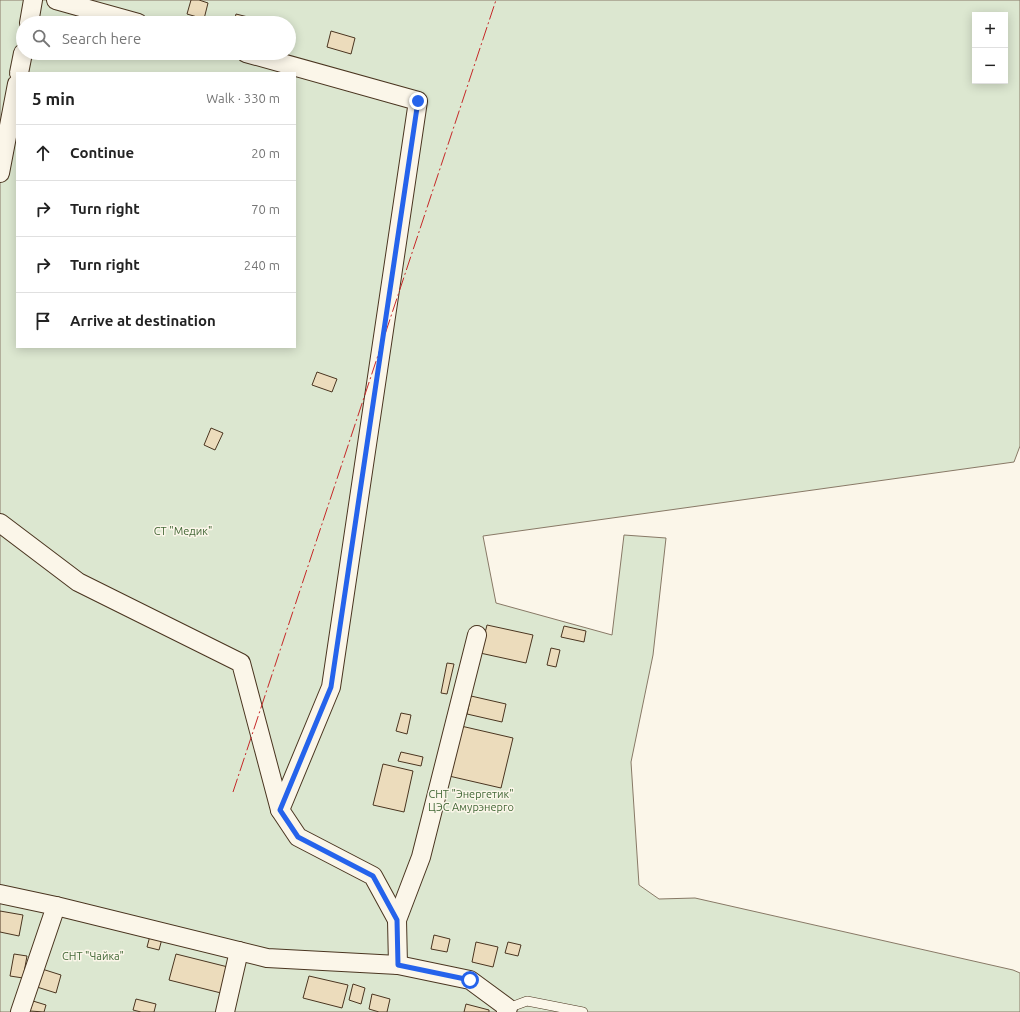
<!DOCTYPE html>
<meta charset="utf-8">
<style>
:root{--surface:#fff;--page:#f2f2f2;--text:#222;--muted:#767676;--line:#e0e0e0}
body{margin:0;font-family:Ubuntu,sans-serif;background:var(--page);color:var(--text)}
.controls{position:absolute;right:12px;top:12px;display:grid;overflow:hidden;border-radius:0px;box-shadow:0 2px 10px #0003}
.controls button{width:36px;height:36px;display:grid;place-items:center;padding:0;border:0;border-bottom:1px solid var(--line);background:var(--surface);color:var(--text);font:20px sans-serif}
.stop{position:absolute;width:12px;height:12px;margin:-9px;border:3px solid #2563eb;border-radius:50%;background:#fff}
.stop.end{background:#2563eb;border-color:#fff;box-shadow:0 1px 4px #0008}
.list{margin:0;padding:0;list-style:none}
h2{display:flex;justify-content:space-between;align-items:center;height:52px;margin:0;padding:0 16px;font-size:17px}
h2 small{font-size:13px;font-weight:400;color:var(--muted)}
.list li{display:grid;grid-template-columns:26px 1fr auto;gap:12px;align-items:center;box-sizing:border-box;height:56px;padding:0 16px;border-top:1px solid var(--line)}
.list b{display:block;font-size:15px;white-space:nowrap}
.list em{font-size:13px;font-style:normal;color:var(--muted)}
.icon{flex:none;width:22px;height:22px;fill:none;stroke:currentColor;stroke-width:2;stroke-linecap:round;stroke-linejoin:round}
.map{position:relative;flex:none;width:1020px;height:1012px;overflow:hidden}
.search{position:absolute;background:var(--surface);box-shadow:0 2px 10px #0003;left:16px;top:16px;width:280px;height:44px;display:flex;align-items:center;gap:10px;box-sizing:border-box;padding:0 14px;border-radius:22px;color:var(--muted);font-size:15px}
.panel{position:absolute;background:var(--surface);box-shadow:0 2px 10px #0003;left:16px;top:72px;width:280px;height:276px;border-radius:0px}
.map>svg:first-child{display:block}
</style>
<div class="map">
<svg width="1020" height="1012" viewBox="0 0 1020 1012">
<rect width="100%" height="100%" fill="#fbf6e9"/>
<path fill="#dce7d0" stroke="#887966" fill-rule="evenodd" d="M0 0H1020V446L1014 462 483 536 496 603 612 635 624 535 666 538 653 655 631 762 639 885 659 899 695 898 1013 970 1020 973V1012H0ZM975 15H1005V81H975ZM23 23H289V53H23ZM17 73H295V347H17Z"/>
<g fill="#ecdcbc" stroke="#4a3520">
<path d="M191 0H199L208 3 204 19 187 14Z"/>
<path d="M236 14 248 17 246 23H234Z"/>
<path d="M331 31 355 38 351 54 327 47Z"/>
<path d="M317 372 337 379 332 392 312 385Z"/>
<path d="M211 428 223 433 215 450 204 445Z"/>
<path d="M487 625 533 635 526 663 480 653Z"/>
<path d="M564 626 586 631 584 642 561 637Z"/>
<path d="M551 648 560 650 556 667 547 665Z"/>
<path d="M447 663 454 664 447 694 441 693Z"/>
<path d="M471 696 506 704 502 722 467 714Z"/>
<path d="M401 713 411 715 407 734 396 731Z"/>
<path d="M461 726 513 738 501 788 449 776Z"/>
<path d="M401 752 423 757 421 766 398 761Z"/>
<path d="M383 764 413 771 404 812 373 805Z"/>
<path d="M0 911 23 915 19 936 0 932Z"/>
<path d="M151 932 163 935 159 950 147 947Z"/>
<path d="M434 935 450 939 447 952 431 949Z"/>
<path d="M476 942 498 947 493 967 472 962Z"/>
<path d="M508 942 521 945 518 956 505 953Z"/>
<path d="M14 954 27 956 23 978 10 976Z"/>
<path d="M176 954 228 967 221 993 169 980Z"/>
<path d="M42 969 61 975 56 993 37 987Z"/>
<path d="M309 976 348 985 342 1008 303 998Z"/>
<path d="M353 984 365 988 361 1004 349 1000Z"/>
<path d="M372 994 390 999 387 1012H379L369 1009Z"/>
<path d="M136 999 156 1004 154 1012H141L133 1010Z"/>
<path d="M33 1001 46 1005 44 1012 30 1011Z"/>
<path d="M466 1004 489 1010V1012H464Z"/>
</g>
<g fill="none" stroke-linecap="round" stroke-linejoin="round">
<g stroke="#4a3520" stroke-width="10">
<path id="service" d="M508 1008 527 1001 583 1012"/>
</g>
<g stroke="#4a3520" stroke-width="20">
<g id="minor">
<path d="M56 0 138 23"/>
<path d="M29 23 33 0"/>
<path d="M246 53 418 101 331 687 280 810"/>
<path d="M19 73 23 53"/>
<path d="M0 173 17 84"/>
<path d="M0 523 78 582 241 663 280 810 298 837 373 876 397 920"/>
<path d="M0 894 56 906 267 958 398 965 470 980 508 1008 506 1012"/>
<path d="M398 965 397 920 421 857 477 635"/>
<path d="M20 1012 56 906"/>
<path d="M225 1012 239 951"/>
</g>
</g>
<use href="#service" stroke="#fbf6e9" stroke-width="9"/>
<use href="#minor" stroke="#fbf6e9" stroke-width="18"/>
<path stroke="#c62828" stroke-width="1" stroke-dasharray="14 3 2 3" stroke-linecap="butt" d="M233 792 496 0"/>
</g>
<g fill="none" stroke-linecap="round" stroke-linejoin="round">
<path stroke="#2563eb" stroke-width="5" d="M418 101 331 687 280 810 298 837 373 876 397 920 398 965 470 980"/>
</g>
<g text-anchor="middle" stroke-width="3" stroke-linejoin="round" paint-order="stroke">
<g font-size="11" fill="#436837" stroke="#fbf6e9">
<text x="183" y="535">СТ "Медик"</text>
<text x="471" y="798">СНТ "Энергетик"<tspan x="471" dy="13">ЦЭС Амурэнерго</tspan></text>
<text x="93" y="960">СНТ "Чайка"</text>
</g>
</g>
</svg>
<div class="controls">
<button>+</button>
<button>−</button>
</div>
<div class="stop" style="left:470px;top:980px"></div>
<div class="stop end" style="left:418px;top:101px"></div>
<div class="search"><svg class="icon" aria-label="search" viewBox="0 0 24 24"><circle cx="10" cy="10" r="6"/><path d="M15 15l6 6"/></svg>Search here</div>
<section class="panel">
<h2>5 min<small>Walk · 330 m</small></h2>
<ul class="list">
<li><svg class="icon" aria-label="ahead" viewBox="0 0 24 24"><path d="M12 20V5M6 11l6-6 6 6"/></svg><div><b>Continue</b></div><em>20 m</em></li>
<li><svg class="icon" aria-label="right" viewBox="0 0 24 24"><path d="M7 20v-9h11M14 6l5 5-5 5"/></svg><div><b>Turn right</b></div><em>70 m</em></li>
<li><svg class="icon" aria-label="right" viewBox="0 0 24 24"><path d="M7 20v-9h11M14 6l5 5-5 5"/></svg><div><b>Turn right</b></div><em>240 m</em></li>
<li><svg class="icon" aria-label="arrive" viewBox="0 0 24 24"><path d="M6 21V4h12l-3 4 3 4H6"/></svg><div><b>Arrive at destination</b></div></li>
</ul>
</section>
</div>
